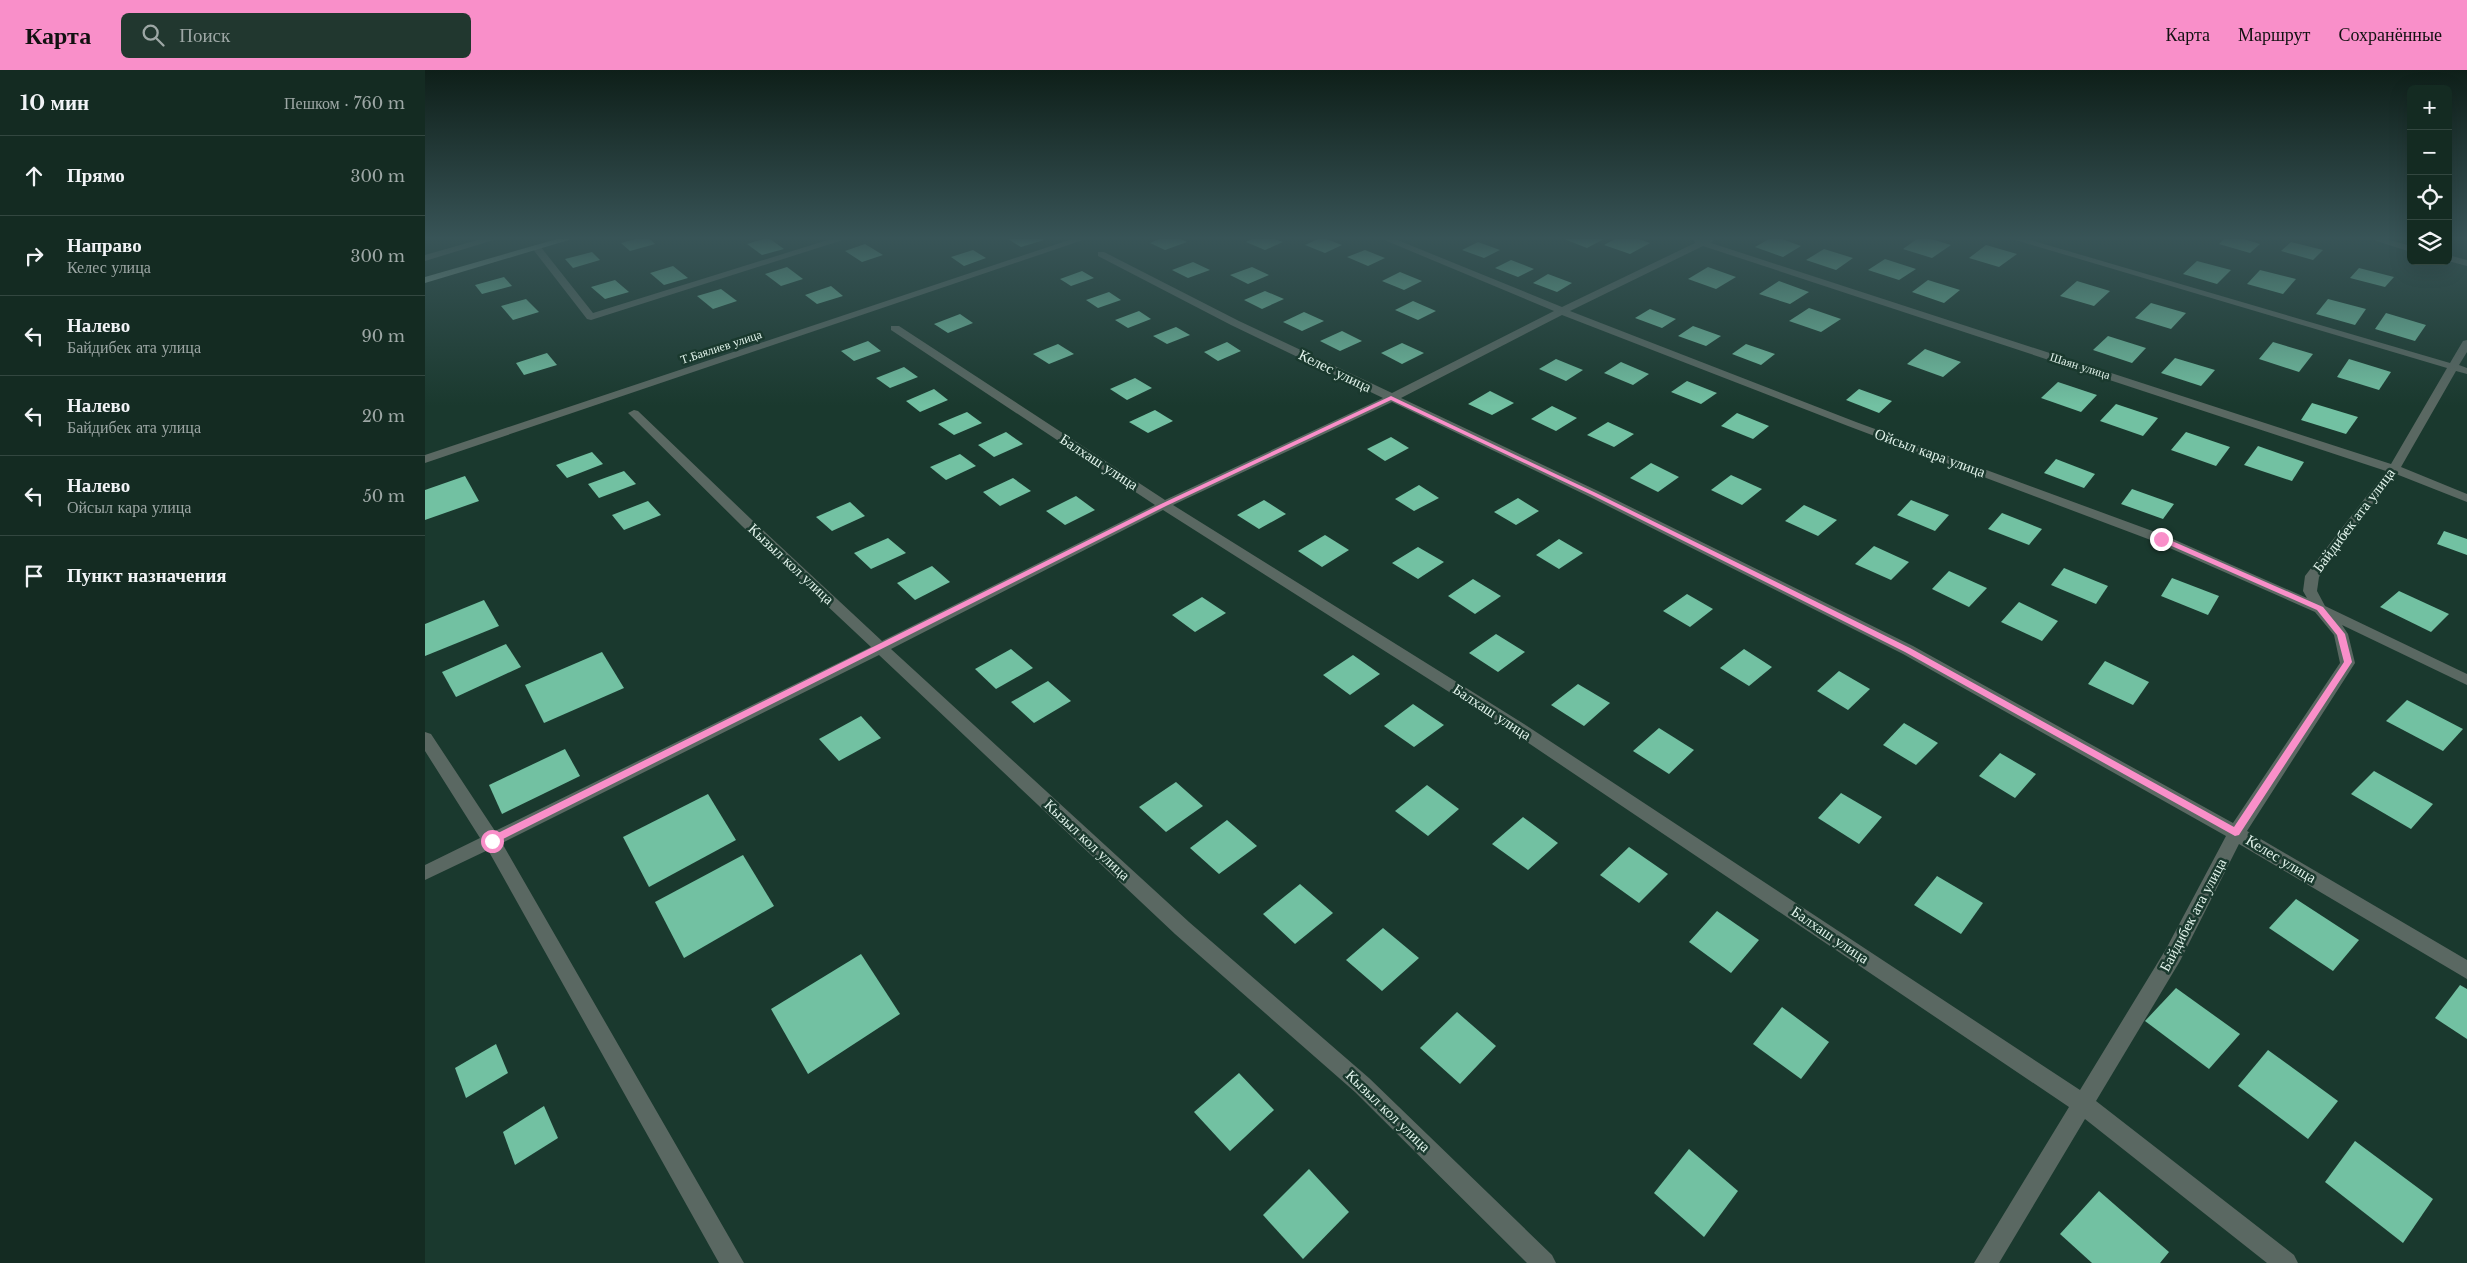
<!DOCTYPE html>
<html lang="ru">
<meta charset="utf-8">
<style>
:root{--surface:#142b22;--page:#21372f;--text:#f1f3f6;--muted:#9da7a5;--line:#334740;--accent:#f98fc9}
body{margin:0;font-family:"Libre Baskerville",serif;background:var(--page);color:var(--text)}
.controls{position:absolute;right:15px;top:15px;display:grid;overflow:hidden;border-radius:8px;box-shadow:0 5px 20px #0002}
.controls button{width:45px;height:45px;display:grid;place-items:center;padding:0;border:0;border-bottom:1px solid var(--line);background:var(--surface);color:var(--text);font:25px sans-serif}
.stop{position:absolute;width:15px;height:15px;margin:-11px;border:4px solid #f98fc9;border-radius:50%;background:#fff}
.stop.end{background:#f98fc9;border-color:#fff;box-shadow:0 1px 5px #0008}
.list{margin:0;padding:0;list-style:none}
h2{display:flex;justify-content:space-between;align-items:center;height:65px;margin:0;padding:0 20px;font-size:21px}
h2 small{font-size:16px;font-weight:400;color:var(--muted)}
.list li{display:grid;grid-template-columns:32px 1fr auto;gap:15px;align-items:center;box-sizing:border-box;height:80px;padding:0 20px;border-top:1px solid var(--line)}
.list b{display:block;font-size:19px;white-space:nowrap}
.list p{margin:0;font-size:16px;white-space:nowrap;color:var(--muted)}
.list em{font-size:16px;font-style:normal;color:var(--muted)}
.icon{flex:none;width:28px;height:28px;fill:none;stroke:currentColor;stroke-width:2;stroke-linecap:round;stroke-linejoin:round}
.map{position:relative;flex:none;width:2042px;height:1193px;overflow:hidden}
header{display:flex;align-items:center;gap:30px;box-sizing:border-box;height:70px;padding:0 25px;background:var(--accent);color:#111}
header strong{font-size:24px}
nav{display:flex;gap:28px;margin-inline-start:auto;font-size:18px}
.search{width:350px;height:45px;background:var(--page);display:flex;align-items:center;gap:12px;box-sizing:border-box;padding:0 18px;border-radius:8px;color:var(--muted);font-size:19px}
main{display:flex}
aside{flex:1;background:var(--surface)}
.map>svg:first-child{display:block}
</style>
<header>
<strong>Карта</strong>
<div class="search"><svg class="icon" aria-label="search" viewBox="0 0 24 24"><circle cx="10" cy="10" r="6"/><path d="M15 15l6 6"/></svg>Поиск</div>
<nav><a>Карта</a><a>Маршрут</a><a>Сохранённые</a></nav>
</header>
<main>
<aside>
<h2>10 мин<small>Пешком · 760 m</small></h2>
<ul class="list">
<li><svg class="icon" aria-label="ahead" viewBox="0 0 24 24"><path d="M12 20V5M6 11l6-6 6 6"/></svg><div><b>Прямо</b></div><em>300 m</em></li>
<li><svg class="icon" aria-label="right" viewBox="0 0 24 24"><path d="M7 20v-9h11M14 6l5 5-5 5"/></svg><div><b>Направо</b><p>Келес улица</p></div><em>300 m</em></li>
<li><svg class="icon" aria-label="left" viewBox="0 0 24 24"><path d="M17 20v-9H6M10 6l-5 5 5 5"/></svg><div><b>Налево</b><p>Байдибек ата улица</p></div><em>90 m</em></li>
<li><svg class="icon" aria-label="left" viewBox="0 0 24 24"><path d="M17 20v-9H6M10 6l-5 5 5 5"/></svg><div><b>Налево</b><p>Байдибек ата улица</p></div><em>20 m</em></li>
<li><svg class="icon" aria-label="left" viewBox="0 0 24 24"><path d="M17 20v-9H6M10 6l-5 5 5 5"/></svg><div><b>Налево</b><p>Ойсыл кара улица</p></div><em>50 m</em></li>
<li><svg class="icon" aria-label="arrive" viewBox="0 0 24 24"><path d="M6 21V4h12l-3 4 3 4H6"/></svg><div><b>Пункт назначения</b></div></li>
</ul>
</aside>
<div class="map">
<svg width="2042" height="1193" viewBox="0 0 2042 1193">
<rect width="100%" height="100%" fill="#1a392e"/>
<g fill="#72c1a2">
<path d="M210 169H225L230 174 205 181 196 173Z"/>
<path d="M338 169H345L359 179 337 185 322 174Z"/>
<path d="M583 169H618L619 170 596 177Z"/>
<path d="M734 169H756L762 172 740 180 725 173Z"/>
<path d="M827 169H850L858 172 840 180 821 172Z"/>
<path d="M893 169H901L917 175 900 183 880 175Z"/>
<path d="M1139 169H1179L1162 178Z"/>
<path d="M1190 169H1214L1225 173 1205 184 1179 175Z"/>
<path d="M1344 169H1357L1376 176 1358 187 1330 177Z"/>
<path d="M1492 169H1506L1526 175 1507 188 1478 179Z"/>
<path d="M1799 169H1819L1835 174 1825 183 1794 174Z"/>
<path d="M1053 172 1075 180 1059 188 1037 180Z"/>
<path d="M1866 172 1898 180 1888 190 1856 181Z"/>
<path d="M440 174 458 185 437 192 420 181Z"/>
<path d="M1561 175 1592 184 1574 197 1544 188Z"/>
<path d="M1399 179 1428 188 1411 200 1381 190Z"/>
<path d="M548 180 561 188 539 196 526 187Z"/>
<path d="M940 180 960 188 943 196 922 187Z"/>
<path d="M167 182 175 190 148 198 140 189Z"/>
<path d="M1460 189 1491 199 1474 210 1443 200Z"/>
<path d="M1086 190 1109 199 1093 207 1070 198Z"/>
<path d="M1772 191 1806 200 1792 214 1758 204Z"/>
<path d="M768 192 785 200 763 208 747 200Z"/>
<path d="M248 196 263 208 239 215 225 203Z"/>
<path d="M362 197 378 209 356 216 340 204Z"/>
<path d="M827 197 844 205 823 214 805 205Z"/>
<path d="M1283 197 1311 207 1291 219 1263 209Z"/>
<path d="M1934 198 1969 207 1960 217 1925 208Z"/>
<path d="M1835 200 1871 209 1858 224 1822 214Z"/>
<path d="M657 201 669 208 646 216 635 209Z"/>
<path d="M975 202 997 211 979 220 957 211Z"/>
<path d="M1123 204 1147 213 1132 222 1108 213Z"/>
<path d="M79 207 87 216 57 224 50 215Z"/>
<path d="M190 210 204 222 180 229 166 217Z"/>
<path d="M1503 210 1535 220 1519 233 1487 222Z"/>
<path d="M1354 211 1384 222 1365 234 1334 224Z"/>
<path d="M1652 211 1685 221 1669 236 1635 226Z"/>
<path d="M406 216 418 226 392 234 380 225Z"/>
<path d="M296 219 312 231 288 239 272 226Z"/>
<path d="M840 221 859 229 837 239 819 230Z"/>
<path d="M684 222 696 230 673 238 661 230Z"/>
<path d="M101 229 114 242 88 250 76 236Z"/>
<path d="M1903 229 1941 239 1930 255 1891 244Z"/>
<path d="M988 231 1011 241 993 250 970 240Z"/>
<path d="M1726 233 1761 243 1746 259 1710 248Z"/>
<path d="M1384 238 1416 249 1396 262 1364 251Z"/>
<path d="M1225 239 1251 249 1237 258 1210 248Z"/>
<path d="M714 241 726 249 703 258 690 250Z"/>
<path d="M879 242 899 251 877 261 858 252Z"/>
<path d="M1961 243 2001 255 1990 271 1950 259Z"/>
<path d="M535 244 548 253 523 263 509 254Z"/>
<path d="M1268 256 1296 266 1281 276 1253 266Z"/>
<path d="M751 257 765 265 742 274 728 266Z"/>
<path d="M917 261 937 271 915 281 895 271Z"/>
<path d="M1683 266 1721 278 1707 293 1668 280Z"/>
<path d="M443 271 456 281 429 291 416 281Z"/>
<path d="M802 272 816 281 793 291 779 282Z"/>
<path d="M1848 272 1888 284 1874 302 1834 289Z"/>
<path d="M977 273 999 283 977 294 956 283Z"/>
<path d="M633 274 649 284 624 294 608 284Z"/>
<path d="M1321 274 1350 284 1336 295 1307 284Z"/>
<path d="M1500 279 1536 292 1518 307 1482 294Z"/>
<path d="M122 283 132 295 99 305 91 293Z"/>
<path d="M1750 288 1790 300 1776 316 1736 303Z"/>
<path d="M1131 289 1158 300 1141 311 1114 299Z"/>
<path d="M1924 289 1966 302 1954 320 1912 307Z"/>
<path d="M1196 292 1224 304 1208 315 1179 303Z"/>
<path d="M479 297 493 307 465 318 451 308Z"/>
<path d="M710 308 727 318 702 330 685 319Z"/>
<path d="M1262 311 1292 323 1276 334 1246 322Z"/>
<path d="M1633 312 1672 325 1656 342 1616 328Z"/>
<path d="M509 319 523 330 495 342 481 331Z"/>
<path d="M1434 319 1467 331 1454 343 1421 330Z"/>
<path d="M1065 321 1089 333 1067 345 1043 334Z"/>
<path d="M1887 333 1933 347 1921 364 1876 350Z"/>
<path d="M1691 334 1733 348 1718 366 1675 351Z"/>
<path d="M1127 336 1152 348 1131 361 1106 349Z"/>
<path d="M730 340 748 351 723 363 704 352Z"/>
<path d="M542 342 557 353 529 365 513 354Z"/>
<path d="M1312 343 1344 356 1328 369 1296 356Z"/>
<path d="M1183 352 1209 364 1189 377 1162 365Z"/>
<path d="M581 362 598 374 569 387 553 375Z"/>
<path d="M1761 362 1805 377 1791 396 1746 380Z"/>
<path d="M966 367 984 378 960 391 942 379Z"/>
<path d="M1833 376 1879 392 1867 411 1819 395Z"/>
<path d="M167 382 178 394 142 408 131 395Z"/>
<path d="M535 384 551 396 521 410 505 397Z"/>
<path d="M1631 389 1670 404 1659 418 1619 403Z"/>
<path d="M1226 393 1254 407 1233 422 1205 408Z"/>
<path d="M199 401 211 414 174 428 163 414Z"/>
<path d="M1306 405 1337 419 1317 435 1286 420Z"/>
<path d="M40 406 54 431 0 450V420Z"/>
<path d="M588 408 606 421 575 436 558 422Z"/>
<path d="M994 415 1014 428 989 441 970 429Z"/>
<path d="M1707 419 1749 434 1738 449 1696 434Z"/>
<path d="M651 426 670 440 640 455 621 441Z"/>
<path d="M1093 428 1114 441 1091 455 1069 442Z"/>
<path d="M839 430 861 444 834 459 812 445Z"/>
<path d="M1486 430 1524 445 1510 461 1472 445Z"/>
<path d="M223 431 236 445 199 460 187 445Z"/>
<path d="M425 432 440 446 407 461 391 447Z"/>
<path d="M1379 435 1412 450 1393 466 1360 451Z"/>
<path d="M1577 443 1617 459 1604 475 1563 459Z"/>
<path d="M2019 461 2042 469V485L2012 474Z"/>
<path d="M900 465 924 480 897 497 873 481Z"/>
<path d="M463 468 481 483 446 499 429 483Z"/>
<path d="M1134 469 1158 483 1134 499 1111 485Z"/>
<path d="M1449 476 1484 492 1466 510 1430 494Z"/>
<path d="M993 477 1019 492 993 509 967 493Z"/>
<path d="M507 496 525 512 490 530 472 513Z"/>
<path d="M1639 498 1683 516 1671 534 1626 515Z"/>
<path d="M1524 501 1562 518 1544 537 1507 519Z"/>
<path d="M1747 508 1794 526 1783 545 1736 526Z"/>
<path d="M1048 509 1076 526 1050 544 1023 526Z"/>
<path d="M1974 521 2024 544 2006 562 1955 537Z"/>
<path d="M1262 524 1288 539 1265 557 1238 541Z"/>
<path d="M777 527 801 543 770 562 747 545Z"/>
<path d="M59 530 74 556 0 586V554Z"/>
<path d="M1594 532 1633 551 1617 571 1576 552Z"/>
<path d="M1071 564 1100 582 1073 602 1044 583Z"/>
<path d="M81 574 96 597 31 627 17 602Z"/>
<path d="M586 579 608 598 571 619 550 599Z"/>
<path d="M1319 579 1347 597 1324 616 1295 598Z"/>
<path d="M177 582 199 618 119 653 100 615Z"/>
<path d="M928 585 955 604 925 625 898 605Z"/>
<path d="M1680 591 1724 612 1708 635 1663 614Z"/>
<path d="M1414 601 1445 619 1423 640 1392 621Z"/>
<path d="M623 611 646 631 609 653 586 632Z"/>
<path d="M1153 614 1185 633 1159 656 1126 635Z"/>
<path d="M1982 630 2038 659 2018 681 1961 651Z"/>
<path d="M988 634 1019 655 989 677 959 656Z"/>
<path d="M436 646 456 668 414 691 394 669Z"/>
<path d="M1479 653 1513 673 1491 695 1458 675Z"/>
<path d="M1234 658 1269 680 1244 704 1208 681Z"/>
<path d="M140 679 155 706 77 744 64 715Z"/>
<path d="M1575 683 1611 704 1590 728 1554 706Z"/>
<path d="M1949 701 2008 734 1986 759 1926 724Z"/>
<path d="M751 712 778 736 741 762 714 737Z"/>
<path d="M1002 715 1034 739 1003 766 970 741Z"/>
<path d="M1416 723 1457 747 1434 774 1393 748Z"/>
<path d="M283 724 311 770 224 817 198 767Z"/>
<path d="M1098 747 1133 773 1103 800 1067 774Z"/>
<path d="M802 750 832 776 794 804 765 778Z"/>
<path d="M1204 777 1243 804 1214 833 1175 805Z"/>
<path d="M318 785 349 836 259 888 230 832Z"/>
<path d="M1512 806 1558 833 1536 864 1489 835Z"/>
<path d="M875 814 908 843 870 874 838 844Z"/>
<path d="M1871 829 1934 870 1908 901 1844 858Z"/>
<path d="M1292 841 1334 870 1306 903 1264 872Z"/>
<path d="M958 858 994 888 957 921 921 890Z"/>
<path d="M436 884 475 944 383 1004 346 939Z"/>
<path d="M2035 915 2042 919V969L2010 948Z"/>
<path d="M1751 918 1815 964 1784 999 1720 951Z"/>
<path d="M1357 937 1404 972 1376 1009 1328 974Z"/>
<path d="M1032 942 1071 976 1035 1014 995 978Z"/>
<path d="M71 974 83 1003 41 1028 30 998Z"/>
<path d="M1843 980 1913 1031 1883 1069 1813 1016Z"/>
<path d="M814 1003 849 1040 805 1081 769 1042Z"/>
<path d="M119 1036 133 1068 90 1095 78 1062Z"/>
<path d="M1930 1071 2008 1129 1978 1173 1900 1112Z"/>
<path d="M1264 1079 1313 1121 1279 1167 1229 1123Z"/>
<path d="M884 1099 924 1142 878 1189 838 1145Z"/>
<path d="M1674 1121 1744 1182 1735 1193H1667L1635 1164Z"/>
</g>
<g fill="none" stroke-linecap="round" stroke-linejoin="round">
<g fill="#5a6862" fill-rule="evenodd">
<path d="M56 169H72L0 191V185Z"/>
<path d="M406 169H421L166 250 162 249 107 178 115 176 168 243Z"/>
<path d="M647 169H661L0 393V385Z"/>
<path d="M957 169H970L1137 237 1270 173 1269 169H1290L1286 173 1966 394 2022 298 1587 169H1602L2025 293 2038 271 2042 270V282L2034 295 2042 298V304L2031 301 1976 397 2042 424V432L1971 404 1894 507 1892 521 1900 536 2042 604V615L1917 555 1923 564 1930 593 1822 761 2042 890V909L1814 774 1755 891 1671 1031 1869 1185 1873 1193H1842L1660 1049 1574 1193H1549L1644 1037 1087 662 738 440 466 579 764 852 944 1008 1127 1185 1131 1193H1102L930 1022 750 864 454 585 77 773 319 1193H294L63 780 0 810V795L55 768 0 681V662L6 664 70 761 446 577 317 456 203 343 209 340 213 341 327 450 457 571 730 435 466 260V256H474L740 430 958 328 806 255 673 186V182H679L814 251 967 323 1129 241ZM1278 176 1961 401 1880 506 1878 521 1882 528 1741 466 1431 352 1145 241ZM1137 245 1423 356 1731 472 1890 542 1909 565 1915 593 1808 753 1488 576 1173 421 976 328ZM967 332 1165 427 1478 584 1801 766 1741 879 1655 1020 1099 654 748 435Z"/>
<path d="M1945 169H1961L1986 176V182Z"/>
<path d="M2023 185 2042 190V196L2023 191Z"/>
</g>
<path fill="#819d91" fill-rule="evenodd" d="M132 169H147L0 213V207Z"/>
</g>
<linearGradient id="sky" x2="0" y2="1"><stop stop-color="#0e1f19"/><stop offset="0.5" stop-color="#385457"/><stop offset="1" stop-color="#385457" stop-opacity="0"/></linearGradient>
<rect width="2042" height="336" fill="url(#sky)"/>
<path fill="#f98fc9" d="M966 326 1171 423 1485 578 1809 757 1919 592 1912 565 1892 540 1733 470V467H1738L1898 537 1920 564 1927 592 1814 765 1810 766 1480 582 1167 425 966 330 741 436 70 773H63L62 771 63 768 736 434Z"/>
<g text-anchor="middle" stroke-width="5" stroke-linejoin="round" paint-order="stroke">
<g font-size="12" fill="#e1f3eb" stroke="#1a392e">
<text transform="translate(296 277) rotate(-18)" y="4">Т.Баялиев улица</text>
<text transform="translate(1655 296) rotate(18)" y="4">Шаян улица</text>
</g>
<g font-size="15" fill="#e1f3eb" stroke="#1a392e">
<text transform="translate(910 301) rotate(26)" y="5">Келес улица</text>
<text transform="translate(1505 383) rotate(20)" y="5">Ойсыл кара улица</text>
<text transform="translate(674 392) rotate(33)" y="5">Балхаш улица</text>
<text transform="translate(1929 450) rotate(-53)" y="5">Байдибек ата улица</text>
<text transform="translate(366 494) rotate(43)" y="5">Кызыл кол улица</text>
<text transform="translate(1067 642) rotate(33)" y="5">Балхаш улица</text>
<text transform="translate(662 770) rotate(43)" y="5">Кызыл кол улица</text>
<text transform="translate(1856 789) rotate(31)" y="5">Келес улица</text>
<text transform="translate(1768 845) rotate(-62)" y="5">Байдибек ата улица</text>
<text transform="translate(1405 865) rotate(34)" y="5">Балхаш улица</text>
<text transform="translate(963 1041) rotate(44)" y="5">Кызыл кол улица</text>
</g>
</g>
</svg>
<div class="controls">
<button>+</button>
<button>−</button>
<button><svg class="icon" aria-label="locate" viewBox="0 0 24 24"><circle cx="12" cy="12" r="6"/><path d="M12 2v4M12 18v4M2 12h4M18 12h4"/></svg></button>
<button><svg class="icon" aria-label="layers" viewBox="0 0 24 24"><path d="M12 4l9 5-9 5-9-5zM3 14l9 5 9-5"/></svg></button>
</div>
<div class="stop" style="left:67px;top:771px"></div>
<div class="stop end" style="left:1736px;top:469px"></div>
</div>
</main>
